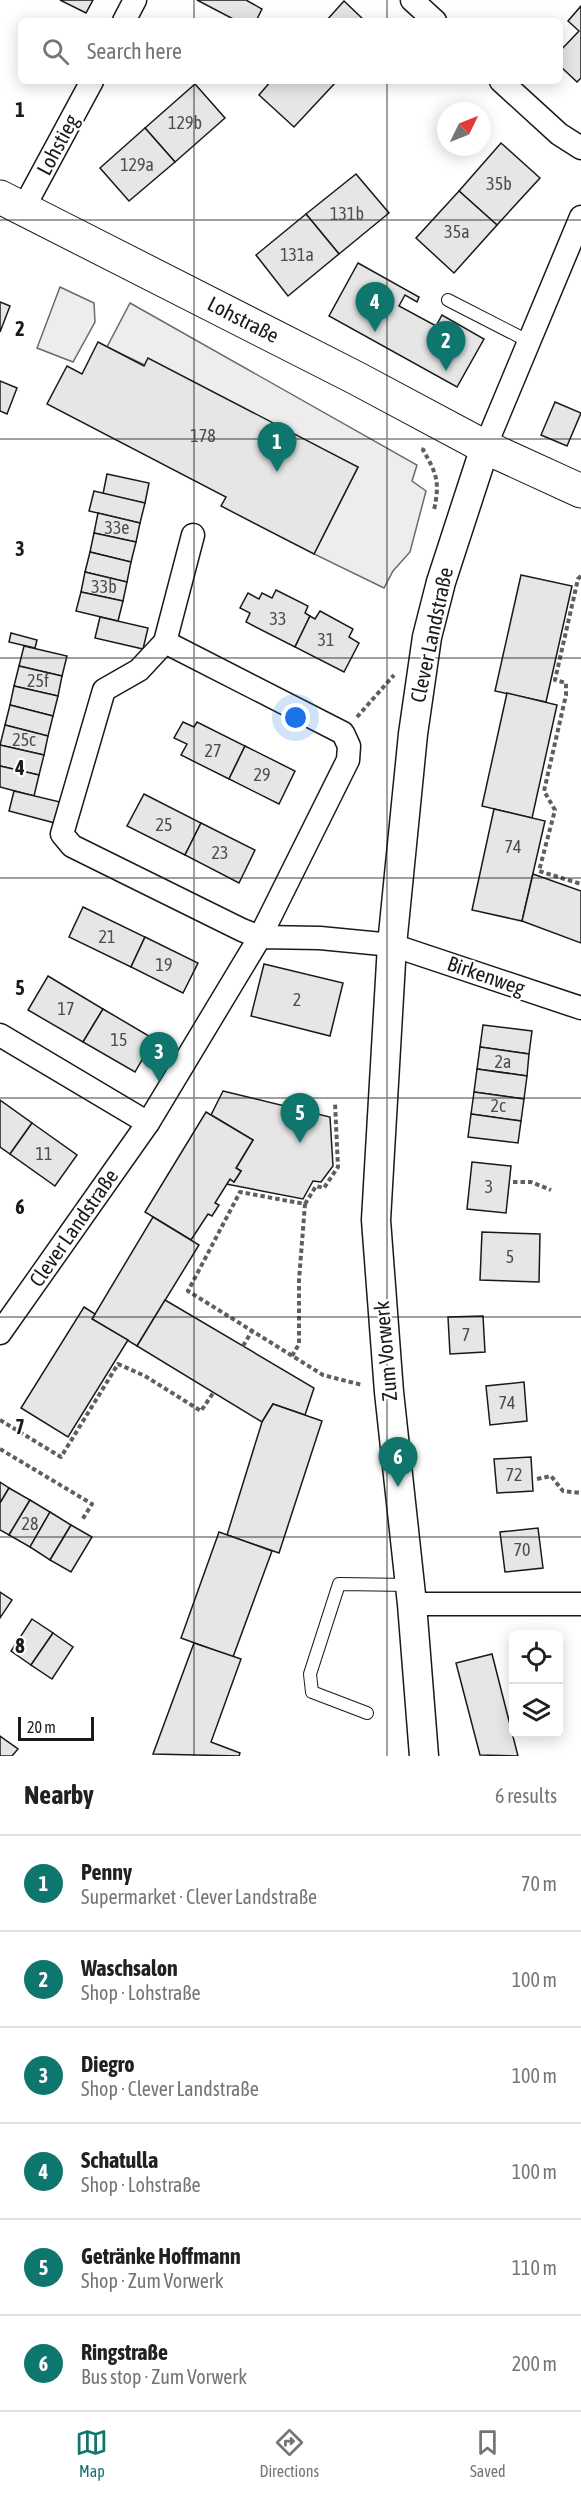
<!DOCTYPE html>
<meta charset="utf-8">
<style>
:root{--surface:#fff;--page:#f2f2f2;--text:#202124;--muted:#757577;--line:#e0e0e0;--accent:#0f766e}
body{margin:0;font-family:"Asap Condensed",sans-serif;background:var(--page);color:var(--text)}
.controls{position:absolute;right:18px;bottom:18px;display:grid;overflow:hidden;border-radius:9px;box-shadow:0 3px 15px #0003}
.controls button{width:54px;height:54px;display:grid;place-items:center;padding:0;border:0;border-bottom:2px solid var(--line);background:var(--surface);color:var(--text);font:30px sans-serif}
.compass{position:absolute;left:437px;top:102px;width:54px;height:54px;border-radius:50%;background:var(--surface);box-shadow:0 3px 15px #0003;rotate:47deg}
.scale{position:absolute;left:18px;bottom:15px;width:76px;box-sizing:border-box;padding-left:6px;border:3px solid #1a1a1a;border-top:0;font-size:16px;line-height:21px;white-space:nowrap;color:#1a1a1a;-webkit-text-stroke:4px #fff;paint-order:stroke}
.you{position:absolute;left:296px;top:718px;width:21px;height:21px;margin:-15px;border:4px solid #fff;border-radius:50%;background:#1a73e8;box-shadow:0 0 0 9px #1a73e833}
.badge{display:grid;place-items:center;width:39px;height:39px;border-radius:50%;background:var(--accent);color:#fff;font-size:20px;font-weight:700}
.pin{position:absolute;translate:-50% -50px;filter:drop-shadow(0 2px 3px #0008)}
.pin::after{content:'';position:absolute;top:32px;width:21px;height:18px;background:inherit;clip-path:polygon(0 0,100% 0,50% 100%)}
.list{margin:0;padding:0;list-style:none}
h2{display:flex;justify-content:space-between;align-items:center;height:78px;margin:0;padding:0 24px;font-size:26px}
h2 small{font-size:20px;font-weight:400;color:var(--muted)}
.list li{display:grid;grid-template-columns:39px 1fr auto;gap:18px;align-items:center;box-sizing:border-box;height:96px;padding:0 24px;border-top:2px solid var(--line)}
.list b{display:block;font-size:22px;white-space:nowrap}
.list p{margin:0;font-size:20px;white-space:nowrap;color:var(--muted)}
.list em{font-size:20px;font-style:normal;color:var(--muted)}
.icon{flex:none;width:33px;height:33px;fill:none;stroke:currentColor;stroke-width:2;stroke-linecap:round;stroke-linejoin:round}
.map{position:relative;flex:none;width:581px;height:1756px;overflow:hidden}
.search{position:absolute;background:var(--surface);box-shadow:0 3px 15px #0003;left:18px;right:18px;top:18px;height:66px;display:flex;align-items:center;gap:15px;box-sizing:border-box;padding:0 21px;border-radius:9px;color:var(--muted);font-size:22px}
.sheet{height:654px;background:var(--surface)}
nav{display:flex;justify-content:space-around;align-items:center;box-sizing:border-box;height:84px;border-top:2px solid var(--line);background:var(--surface);font-size:16px;color:var(--muted)}
nav a{display:grid;justify-items:center;gap:3px}
nav .on{color:var(--accent)}
.map>svg:first-child{display:block}
</style>
<div class="map">
<svg width="581" height="1756" viewBox="0 0 581 1756">
<rect width="100%" height="100%" fill="#fff"/>
<g fill="#ededed" stroke="#6a6a6a" stroke-width="1.5">
<path d="M60 287 94 303 95 322 73 362 37 348Z"/>
<path d="M130 303 417 465 412 481 426 491 410 552 393 571 384 588 314 554 358 467 107 347Z"/>
</g>
<g fill="#e6e6e6" stroke="#1a1a1a" stroke-width="1.5">
<path d="M60 0H93L86 13Z"/>
<path d="M197 0H246L262 9 256 21H237Z"/>
<path d="M344 1 365 21H326Z"/>
<path d="M581 6V78L577 82 560 66V51L579 31 568 21Z"/>
<path d="M271 81H335L336 82 294 127 259 95Z"/>
<path d="M195 84 225 118 175 162 145 128Z"/>
<path d="M145 128 175 162 129 201 100 168Z"/>
<path d="M501 143 540 178 497 225 459 191Z"/>
<path d="M356 174 389 213 339 254 306 214Z"/>
<path d="M459 191 497 225 454 273 416 238Z"/>
<path d="M306 214 339 254 288 296 256 255Z"/>
<path d="M358 263 419 297 417 302 405 295 399 306 436 326 442 315 484 339 457 387 329 316Z"/>
<path d="M0 302 10 306 0 332Z"/>
<path d="M98 342 144 366 148 358 358 467 314 554 221 506 226 497 47 404 67 366 82 374Z"/>
<path d="M0 381 17 388 7 414 0 411Z"/>
<path d="M555 402 581 413 567 446 541 435Z"/>
<path d="M107 474 149 483 145 503 103 494Z"/>
<path d="M94 491 145 503 140 523 89 511Z"/>
<path d="M98 513 140 523 136 542 94 533Z"/>
<path d="M94 533 136 542 131 562 90 552Z"/>
<path d="M90 552 131 562 127 582 85 572Z"/>
<path d="M85 572 127 582 123 601 81 592Z"/>
<path d="M521 575 572 586 546 702 495 691Z"/>
<path d="M276 590 308 606 305 613 310 616 295 647 246 622 250 613 240 608 248 593 259 599 262 593 272 598Z"/>
<path d="M81 592 123 601 118 621 76 611Z"/>
<path d="M320 611 353 629 349 637 359 643 344 672 295 647 310 616 315 619Z"/>
<path d="M100 617 148 628 143 649 95 638Z"/>
<path d="M11 633 37 640 35 648 9 642Z"/>
<path d="M24 646 67 656 62 676 19 666Z"/>
<path d="M19 666 62 676 58 696 14 686Z"/>
<path d="M14 686 58 696 53 716 10 705Z"/>
<path d="M507 693 557 705 532 818 482 806Z"/>
<path d="M10 705 53 716 48 736 5 725Z"/>
<path d="M183 722 194 727 197 722 245 746 229 779 181 755 187 744 174 738Z"/>
<path d="M5 725 48 736 44 755 0 745Z"/>
<path d="M0 745 44 755 39 775 0 766Z"/>
<path d="M245 746 295 771 279 804 229 779Z"/>
<path d="M0 766 39 775 34 796 0 787Z"/>
<path d="M14 791 60 802 55 823 9 811Z"/>
<path d="M144 794 201 823 185 855 127 826Z"/>
<path d="M494 809 545 821 522 921 472 910Z"/>
<path d="M201 823 255 850 239 883 185 855Z"/>
<path d="M533 874 581 891V943L522 921Z"/>
<path d="M83 907 145 937 131 967 69 937Z"/>
<path d="M145 937 198 963 183 993 131 967Z"/>
<path d="M264 964 343 983 330 1036 251 1016Z"/>
<path d="M48 976 103 1009 83 1042 28 1010Z"/>
<path d="M103 1009 154 1039 135 1072 83 1042Z"/>
<path d="M483 1025 532 1031 529 1054 480 1047Z"/>
<path d="M480 1047 529 1054 527 1076 477 1069Z"/>
<path d="M477 1069 527 1076 524 1099 474 1092Z"/>
<path d="M223 1091 330 1117 333 1166 321 1182 313 1181 303 1199 226 1184 230 1179 234 1182 241 1171 236 1168 253 1140 211 1115Z"/>
<path d="M474 1092 524 1099 521 1121 471 1114Z"/>
<path d="M0 1100 32 1123 10 1154 0 1147Z"/>
<path d="M206 1112 253 1140 236 1168 241 1171 234 1182 230 1179 215 1203 219 1205 212 1216 208 1214 191 1240 145 1212Z"/>
<path d="M471 1114 521 1121 518 1143 468 1137Z"/>
<path d="M32 1123 77 1155 55 1186 10 1154Z"/>
<path d="M472 1162 511 1166 506 1213 467 1209Z"/>
<path d="M153 1217 199 1245 137 1346 92 1319Z"/>
<path d="M482 1232 540 1234 539 1282 480 1280Z"/>
<path d="M165 1300 314 1388 305 1415 273 1404 262 1422 137 1346Z"/>
<path d="M84 1307 95 1314 92 1319 128 1340 68 1437 21 1408Z"/>
<path d="M483 1316 485 1352 450 1354 448 1317Z"/>
<path d="M524 1382 527 1421 490 1425 486 1386Z"/>
<path d="M273 1404 322 1421 279 1553 227 1535 262 1422Z"/>
<path d="M531 1457 533 1491 497 1493 494 1459Z"/>
<path d="M0 1482 9 1488 0 1503Z"/>
<path d="M9 1488 30 1500 9 1535 0 1530V1503Z"/>
<path d="M30 1500 50 1512 30 1547 9 1535Z"/>
<path d="M50 1512 71 1525 50 1560 30 1547Z"/>
<path d="M71 1525 92 1537 71 1572 50 1560Z"/>
<path d="M538 1528 543 1568 505 1572 500 1532Z"/>
<path d="M219 1532 272 1551 233 1657 181 1638Z"/>
<path d="M0 1592 12 1600 0 1618Z"/>
<path d="M32 1619 53 1633 31 1665 11 1651Z"/>
<path d="M53 1633 73 1647 52 1679 31 1665Z"/>
<path d="M194 1643 241 1659 211 1742 240 1753 239 1756 153 1754Z"/>
<path d="M492 1654 518 1756 480 1755 456 1663Z"/>
<path d="M0 1736 18 1749 12 1756H0Z"/>
</g>
<g fill="none" stroke-linecap="round" stroke-linejoin="round">
<g stroke="#1a1a1a" stroke-width="14">
<g id="service">
<path d="M448 300 528 341"/>
<path d="M367 1713 312 1692 310 1674 339 1584 410 1585"/>
</g>
</g>
<g stroke="#1a1a1a" stroke-width="25">
<g id="minor">
<path d="M412 0 435 21"/>
<path d="M124 21 135 0"/>
<path d="M501 81 559 134 581 148"/>
<path d="M23 209 92 81"/>
<path d="M485 447 581 217"/>
<path d="M165 642 139 670 104 690 62 834 72 846 242 930 260 937 348 760 349 746 343 733 165 642 193 535"/>
<path d="M0 1035 148 1123"/>
<path d="M0 1333 148 1123 260 937 320 938 392 945 581 1008"/>
<path d="M412 1604H581"/>
</g>
</g>
<g stroke="#1a1a1a" stroke-width="31">
<path id="tertiary" d="M424 1756 412 1604 389 1392 376 1220 392 945 413 734 427 637 441 582 485 447"/>
</g>
<g stroke="#1a1a1a" stroke-width="35">
<path id="secondary" d="M0 197 356 378 485 447 581 491"/>
</g>
<g stroke="#5f5f5f" stroke-width="4" stroke-dasharray="4.5 3" stroke-linecap="butt">
<path d="M424 448 423 450C437 474 440 482 434 510"/>
<path d="M581 576 578 579 555 680 566 683V695L544 791 555 810 539 871 581 884"/>
<path d="M357 717 394 675"/>
<path d="M513 1182H531L551 1190"/>
<path d="M305 1204 316 1186 324 1188 338 1167 335 1103"/>
<path d="M243 1346 252 1331"/>
<path d="M292 1356 299 1344V1280L305 1204 240 1192 188 1291 323 1375 362 1385"/>
<path d="M0 1420 61 1457 118 1364 145 1376 201 1411 213 1393"/>
<path d="M0 1449 92 1504 82 1520"/>
<path d="M537 1479 551 1476 563 1491 581 1493"/>
</g>
<use href="#service" stroke="#fff" stroke-width="12"/>
<use href="#minor" stroke="#fff" stroke-width="22"/>
<use href="#tertiary" stroke="#fff" stroke-width="28"/>
<use href="#secondary" stroke="#fff" stroke-width="33"/>
</g>
<path fill="none" stroke="#1a1a1a" stroke-width="1.5" stroke-opacity="0.55" d="M194 0V21M387 0V21M194 81V1756M387 81V1756M0 220H581M0 439H581M0 658H581M0 878H581M0 1098H581M0 1317H581M0 1537H581"/>
<g text-anchor="middle" stroke-width="4.5" stroke-linejoin="round" paint-order="stroke">
<g font-size="18" fill="#4d4d4d">
<text x="185" y="129">129b</text>
<text x="137" y="171">129a</text>
<text x="499" y="190">35b</text>
<text x="347" y="220">131b</text>
<text x="457" y="238">35a</text>
<text x="297" y="261">131a</text>
<text x="203" y="442">178</text>
<text x="117" y="534">33e</text>
<text x="104" y="593">33b</text>
<text x="278" y="625">33</text>
<text x="326" y="646">31</text>
<text x="38" y="687">25f</text>
<text x="24" y="746">25c</text>
<text x="213" y="757">27</text>
<text x="262" y="781">29</text>
<text x="164" y="831">25</text>
<text x="513" y="853">74</text>
<text x="220" y="859">23</text>
<text x="107" y="943">21</text>
<text x="164" y="971">19</text>
<text x="297" y="1006">2</text>
<text x="66" y="1015">17</text>
<text x="119" y="1046">15</text>
<text x="503" y="1068">2a</text>
<text x="498" y="1112">2c</text>
<text x="44" y="1160">11</text>
<text x="489" y="1193">3</text>
<text x="510" y="1263">5</text>
<text x="466" y="1341">7</text>
<text x="507" y="1409">74</text>
<text x="514" y="1481">72</text>
<text x="30" y="1530">28</text>
<text x="522" y="1556">70</text>
</g>
<g font-size="21" fill="#1a1a1a" stroke="#fff">
<text transform="translate(58 145) rotate(-62)" y="7">Lohstieg</text>
<text transform="translate(243 320) rotate(27)" y="7">Lohstraße</text>
<text transform="translate(432 635) rotate(-78)" y="7">Clever Landstraße</text>
<text transform="translate(486 976) rotate(19)" y="7">Birkenweg</text>
<text transform="translate(74 1228) rotate(-55)" y="7">Clever Landstraße</text>
<text transform="translate(386 1351) rotate(-95)" y="7">Zum Vorwerk</text>
</g>
</g>
<g font-size="20" text-anchor="middle" font-weight="bold" fill="#1a1a1a" stroke="#fff" stroke-width="4.5" stroke-linejoin="round" paint-order="stroke">
<text x="20" y="117">1</text>
<text x="20" y="336">2</text>
<text x="20" y="556">3</text>
<text x="20" y="775">4</text>
<text x="20" y="995">5</text>
<text x="20" y="1214">6</text>
<text x="20" y="1434">7</text>
<text x="20" y="1653">8</text>
</g>
</svg>
<div class="controls">
<button><svg class="icon" aria-label="locate" viewBox="0 0 24 24"><circle cx="12" cy="12" r="6"/><path d="M12 2v4M12 18v4M2 12h4M18 12h4"/></svg></button>
<button><svg class="icon" aria-label="layers" viewBox="0 0 24 24"><path d="M12 4l9 5-9 5-9-5zM3 14l9 5 9-5"/></svg></button>
</div>
<svg class="compass" viewBox="-18 -18 36 36"><path d="M0-13l5 13h-10z" fill="#e53935"/><path d="M0 13l5-13h-10z" fill="#757577"/></svg>
<div class="scale">20 m</div>
<div class="you"></div>
<div class="pin badge" style="left:277px;top:472px">1</div>
<div class="pin badge" style="left:446px;top:371px">2</div>
<div class="pin badge" style="left:159px;top:1082px">3</div>
<div class="pin badge" style="left:375px;top:332px">4</div>
<div class="pin badge" style="left:300px;top:1143px">5</div>
<div class="pin badge" style="left:398px;top:1487px">6</div>
<div class="search"><svg class="icon" aria-label="search" viewBox="0 0 24 24"><circle cx="10" cy="10" r="6"/><path d="M15 15l6 6"/></svg>Search here</div>
</div>
<section class="sheet">
<h2>Nearby<small>6 results</small></h2>
<ul class="list">
<li><span class="badge">1</span><div><b>Penny</b><p>Supermarket · Clever Landstraße</p></div><em>70 m</em></li>
<li><span class="badge">2</span><div><b>Waschsalon</b><p>Shop · Lohstraße</p></div><em>100 m</em></li>
<li><span class="badge">3</span><div><b>Diegro</b><p>Shop · Clever Landstraße</p></div><em>100 m</em></li>
<li><span class="badge">4</span><div><b>Schatulla</b><p>Shop · Lohstraße</p></div><em>100 m</em></li>
<li><span class="badge">5</span><div><b>Getränke Hoffmann</b><p>Shop · Zum Vorwerk</p></div><em>110 m</em></li>
<li><span class="badge">6</span><div><b>Ringstraße</b><p>Bus stop · Zum Vorwerk</p></div><em>200 m</em></li>
</ul>
</section>
<nav>
<a class="on"><svg class="icon" aria-label="map" viewBox="0 0 24 24"><path d="M3 6l6-2 6 2 6-2v14l-6 2-6-2-6 2zM9 4v14M15 6v14"/></svg>Map</a>
<a><svg class="icon" aria-label="directions" viewBox="0 0 24 24"><path d="M12 3l9 9-9 9-9-9zM9 14v-3h6M13 9l2 2-2 2"/></svg>Directions</a>
<a><svg class="icon" aria-label="saved" viewBox="0 0 24 24"><path d="M7 4h10v16l-5-4-5 4z"/></svg>Saved</a>
</nav>
